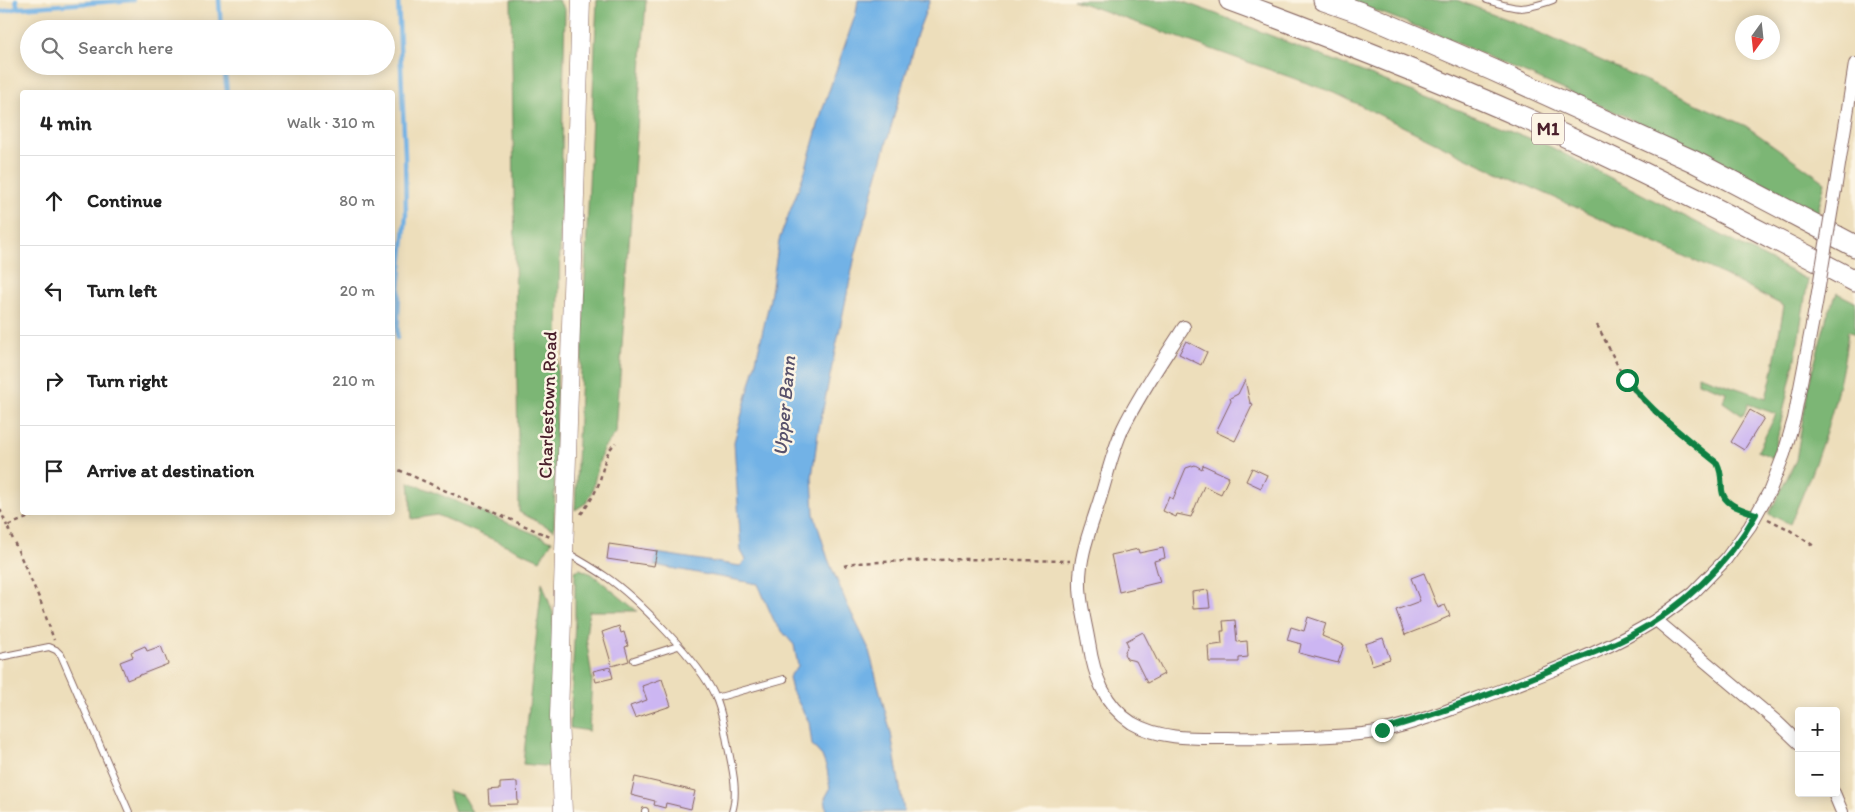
<!DOCTYPE html>
<meta charset="utf-8">
<style>
:root{--surface:#fff;--page:#f6f6f6;--text:#222;--muted:#767676;--line:#e0e0e0}
body{margin:0;font-family:Itim,sans-serif;background:var(--page);color:var(--text)}
.controls{position:absolute;right:15px;bottom:15px;display:grid;overflow:hidden;border-radius:5px;box-shadow:0 2px 12px #0003}
.controls button{width:45px;height:45px;display:grid;place-items:center;padding:0;border:0;border-bottom:1px solid var(--line);background:var(--surface);color:var(--text);font:25px sans-serif}
.compass{position:absolute;left:1735px;top:15px;width:45px;height:45px;border-radius:50%;background:var(--surface);box-shadow:0 2px 12px #0003;rotate:195deg}
.stop{position:absolute;width:15px;height:15px;margin:-11px;border:4px solid #0b8043;border-radius:50%;background:#fff}
.stop.end{background:#0b8043;border-color:#fff;box-shadow:0 1px 5px #0008}
.list{margin:0;padding:0;list-style:none}
h2{display:flex;justify-content:space-between;align-items:center;height:65px;margin:0;padding:0 20px;font-size:21px}
h2 small{font-size:16px;font-weight:400;color:var(--muted)}
.list li{display:grid;grid-template-columns:32px 1fr auto;gap:15px;align-items:center;box-sizing:border-box;height:90px;padding:0 20px;border-top:1px solid var(--line)}
.list b{display:block;font-size:19px;white-space:nowrap}
.list em{font-size:16px;font-style:normal;color:var(--muted)}
.icon{flex:none;width:28px;height:28px;fill:none;stroke:currentColor;stroke-width:2;stroke-linecap:round;stroke-linejoin:round}
.map{position:relative;flex:none;width:1855px;height:812px;overflow:hidden}
.search{position:absolute;background:var(--surface);box-shadow:0 2px 12px #0003;left:20px;top:20px;width:375px;height:55px;display:flex;align-items:center;gap:12px;box-sizing:border-box;padding:0 18px;border-radius:28px;color:var(--muted);font-size:19px}
.panel{position:absolute;background:var(--surface);box-shadow:0 2px 12px #0003;left:20px;top:90px;width:375px;height:425px;border-radius:5px}
.map>svg:first-child{display:block}
</style>
<div class="map">
<svg width="1855" height="812" viewBox="0 0 1855 812">
<rect width="100%" height="100%" fill="#fcf5e5"/>
<filter id="ink" filterUnits="userSpaceOnUse"><feTurbulence type="fractalNoise" baseFrequency=".02" numOctaves="2"/><feDisplacementMap in="SourceGraphic" scale="10" xChannelSelector="R" yChannelSelector="G"/><feConvolveMatrix kernelMatrix="1 2 1 2 8 2 1 2 1" color-interpolation-filters="sRGB"/></filter>
<filter id="wash" filterUnits="userSpaceOnUse"><feTurbulence type="fractalNoise" baseFrequency=".0096" numOctaves="4" result="noise"/><feDisplacementMap in="SourceGraphic" scale="20" xChannelSelector="R" yChannelSelector="G"/><feGaussianBlur stdDeviation="1.12" result="paint"/><feColorMatrix in="noise" values="0 0 0 0 0 0 0 0 0 0 0 0 0 0 0 0 0 1.4 0 .05"/><feComposite in="paint" operator="in"/></filter>
<g filter="url(#wash)">
<rect width="100%" height="100%" fill="#eddebb"/>
<g fill="#7bb675" stroke="#626a50">
<path d="M511 0H558L565 10 554 530 519 512Z"/>
<path d="M597 0H646L616 433 603 449 597 470 592 492 586 503 575 510Z"/>
<path d="M1073 0H1178L1219 15 1549 146 1808 280 1796 354 1773 458 1758 451 1776 414 1748 404 1743 416 1723 402 1726 392 1698 382V375L1766 398 1771 379 1784 306 1710 268 1469 159 1335 93Z"/>
<path d="M1348 0H1457L1529 28 1746 126 1825 182 1817 215 1624 116 1436 34Z"/>
<path d="M1837 293 1855 302V334L1848 331C1841 398 1817 463 1790 524L1769 514 1796 460 1808 388 1827 316Z"/>
<path d="M409 482 552 541 540 560 437 515 412 519Z"/>
<path d="M580 569 592 574 637 611H589L586 637 592 678 589 731 570 728 575 620V571Z"/>
<path d="M542 582 553 613 554 767 523 764Z"/>
<path d="M448 791 462 795 472 812H455Z"/>
</g>
<path fill="#72b2e6" stroke="#5e6888" d="M858 0H930L917 34 855 256 818 433 812 477 814 514 828 559 847 604 868 647 891 733 904 812H827L825 798 830 789 827 769 822 756 812 745 809 722 792 691 789 677 798 666 794 645 775 623 758 584 654 565 656 553 740 566 746 560 741 551 734 442 753 374 770 299 779 240 805 171 823 108 856 13Z"/>
<g fill="none" stroke-linecap="round" stroke-linejoin="round">
<g stroke="#72b2e6" stroke-width="4.5">
<path d="M16 0 18 8"/>
<path d="M219 0 221 29"/>
<path d="M0 12 18 8 133 0"/>
<path d="M224 66 227 92"/>
<path d="M397 338 399 289 406 215 405 155 398 0"/>
</g>
</g>
<g id="blocks">
<g fill="#ccb6f2">
<path d="M1186 341 1207 352 1201 365 1179 354Z"/>
<path d="M1245 380 1250 403 1253 404 1235 441 1216 432 1231 401 1230 398 1238 394Z"/>
<path d="M1750 410 1764 418 1744 450 1731 442Z"/>
<path d="M1195 465 1202 469 1203 465 1229 477 1221 494 1204 486 1191 517 1177 514 1176 517 1163 511 1169 497 1173 499 1186 468Z"/>
<path d="M1252 468 1267 475 1261 488 1246 481Z"/>
<path d="M609 544 657 551 654 566 607 559Z"/>
<path d="M1163 548 1165 558 1154 561 1160 582 1119 592 1111 555 1138 549 1139 553Z"/>
<path d="M1424 573 1438 608 1445 605 1450 616 1441 620V621L1405 635 1396 610 1420 601 1411 578Z"/>
<path d="M1208 590 1210 608 1193 609 1192 592Z"/>
<path d="M1308 617 1326 623 1322 636 1344 645 1338 663 1299 653 1301 644 1287 640 1291 627 1304 631Z"/>
<path d="M1235 620 1237 642 1247 641 1248 657 1239 658V662H1209L1208 646 1222 644 1221 631H1224L1223 621Z"/>
<path d="M619 626 621 633 624 632 628 646 625 647 629 661 612 666 602 632Z"/>
<path d="M1143 632 1164 674 1147 683 1136 661 1127 659 1124 654 1128 645 1126 641Z"/>
<path d="M1383 638 1390 659 1372 665 1365 644Z"/>
<path d="M145 646 147 651 161 646 168 664 127 680 120 662 133 657 131 652Z"/>
<path d="M610 667 613 678 596 682 593 671Z"/>
<path d="M662 679 671 706 635 718 630 706 647 700 642 686Z"/>
<path d="M635 777 695 791 691 809 666 803 665 808 654 805 655 801 631 795Z"/>
<path d="M517 782 518 804 489 805 488 790 500 789V783Z"/>
</g>
</g>
</g>
<g filter="url(#ink)">
<use href="#blocks" fill-opacity="0" stroke="#83625d" stroke-width="1"/>
<g fill="none" stroke-linecap="round" stroke-linejoin="round">
<g stroke="#83625d" stroke-width="8">
<g id="lane">
<path d="M1487 0C1518 10 1522 11 1553 0"/>
<path d="M566 552C579 560 592 567 605 576 636 597 700 662 715 696 723 713 725 733 729 752 733 771 738 793 732 812"/>
<path d="M0 657 49 647 56 650 61 655 129 812"/>
<path d="M634 660 678 646"/>
<path d="M716 698 784 679"/>
<path d="M645 812V811"/>
</g>
</g>
<g stroke="#83625d" stroke-width="14">
<g id="street">
<path d="M1835 190 1855 64"/>
<path d="M1184 327C1163 360 1140 393 1123 428 1111 454 1106 482 1097 508 1089 533 1079 558 1080 585 1080 604 1086 624 1089 643 1094 675 1104 705 1132 723 1161 740 1196 738 1228 738 1255 739 1281 738 1308 737 1332 736 1357 736 1381 731 1425 721 1466 703 1508 688 1558 668 1610 649 1656 620"/>
<path d="M1799 743 1776 721 1656 620 1693 593 1726 559 1750 526 1770 490 1784 454 1794 419 1816 304"/>
<path d="M1834 793 1842 812"/>
</g>
</g>
<g stroke="#83625d" stroke-width="19">
<path id="secondary" d="M563 812 559 717 581 0"/>
</g>
<g stroke="#83625d" stroke-width="23">
<g id="highway">
<path d="M1230 0C1352 45 1473 93 1591 148 1680 190 1768 235 1855 281"/>
<path d="M1324 0 1361 13 1493 70 1693 161 1855 246"/>
</g>
</g>
<g stroke="#83625d" stroke-width="2.5" stroke-dasharray="4 4" stroke-linecap="butt">
<path d="M1597 325C1607 343 1615 362 1626 380 1646 411 1688 440 1717 463 1729 489 1710 496 1745 510"/>
<path d="M392 467 550 537"/>
<path d="M0 509 7 526"/>
<path d="M42 512 7 526 40 600 54 640"/>
<path d="M581 514C588 505 595 494 599 483 604 468 604 452 616 443"/>
<path d="M1768 519 1788 529 1814 546"/>
<path d="M844 566 854 563 964 559 1070 561"/>
</g>
<use href="#lane" stroke="#fff" stroke-width="6"/>
<use href="#street" stroke="#fff" stroke-width="12"/>
<use href="#secondary" stroke="#fff" stroke-width="18"/>
<use href="#highway" stroke="#fff" stroke-width="21"/>
<g stroke="#83625d" stroke-width="14" stroke-linecap="butt">
<path id="street-bridge" d="M1816 304 1835 190"/>
</g>
<use href="#street-bridge" stroke="#fff" stroke-width="12"/>
</g>
</g>
<g fill="none" stroke-linecap="round" stroke-linejoin="round" filter="url(#ink)">
<path stroke="#0b8043" stroke-width="6" d="M1382 730C1440 713 1497 693 1553 669 1578 658 1606 649 1630 636 1682 608 1728 565 1756 514 1744 510 1723 505 1722 490 1721 480 1722 473 1717 463 1685 437 1653 413 1627 380"/>
</g>
<g text-anchor="middle" stroke-width="5" stroke-linejoin="round" paint-order="stroke">
<rect fill="#fcf5e5" stroke="#7f5f63" stroke-width="1" x="1532" y="113.5" width="32" height="31" rx="4"/>
<g font-size="18" font-weight="bold" fill="#4a1f2b">
<text x="1548" y="135">M1</text>
</g>
<g font-size="19" fill="#4a1f2b" stroke="#fcf5e5">
<text transform="translate(547 405) rotate(-88)" y="7">Charlestown Road</text>
</g>
<g font-size="20" font-style="italic" fill="#58526c" stroke="#fcf5e5">
<text transform="translate(784 406) rotate(-85)" y="7">Upper Bann</text>
</g>
</g>
</svg>
<div class="controls">
<button>+</button>
<button>−</button>
</div>
<svg class="compass" viewBox="-18 -18 36 36"><path d="M0-13l5 13h-10z" fill="#e53935"/><path d="M0 13l5-13h-10z" fill="#767676"/></svg>
<div class="stop" style="left:1627px;top:380px"></div>
<div class="stop end" style="left:1382px;top:730px"></div>
<div class="search"><svg class="icon" aria-label="search" viewBox="0 0 24 24"><circle cx="10" cy="10" r="6"/><path d="M15 15l6 6"/></svg>Search here</div>
<section class="panel">
<h2>4 min<small>Walk · 310 m</small></h2>
<ul class="list">
<li><svg class="icon" aria-label="ahead" viewBox="0 0 24 24"><path d="M12 20V5M6 11l6-6 6 6"/></svg><div><b>Continue</b></div><em>80 m</em></li>
<li><svg class="icon" aria-label="left" viewBox="0 0 24 24"><path d="M17 20v-9H6M10 6l-5 5 5 5"/></svg><div><b>Turn left</b></div><em>20 m</em></li>
<li><svg class="icon" aria-label="right" viewBox="0 0 24 24"><path d="M7 20v-9h11M14 6l5 5-5 5"/></svg><div><b>Turn right</b></div><em>210 m</em></li>
<li><svg class="icon" aria-label="arrive" viewBox="0 0 24 24"><path d="M6 21V4h12l-3 4 3 4H6"/></svg><div><b>Arrive at destination</b></div></li>
</ul>
</section>
</div>
